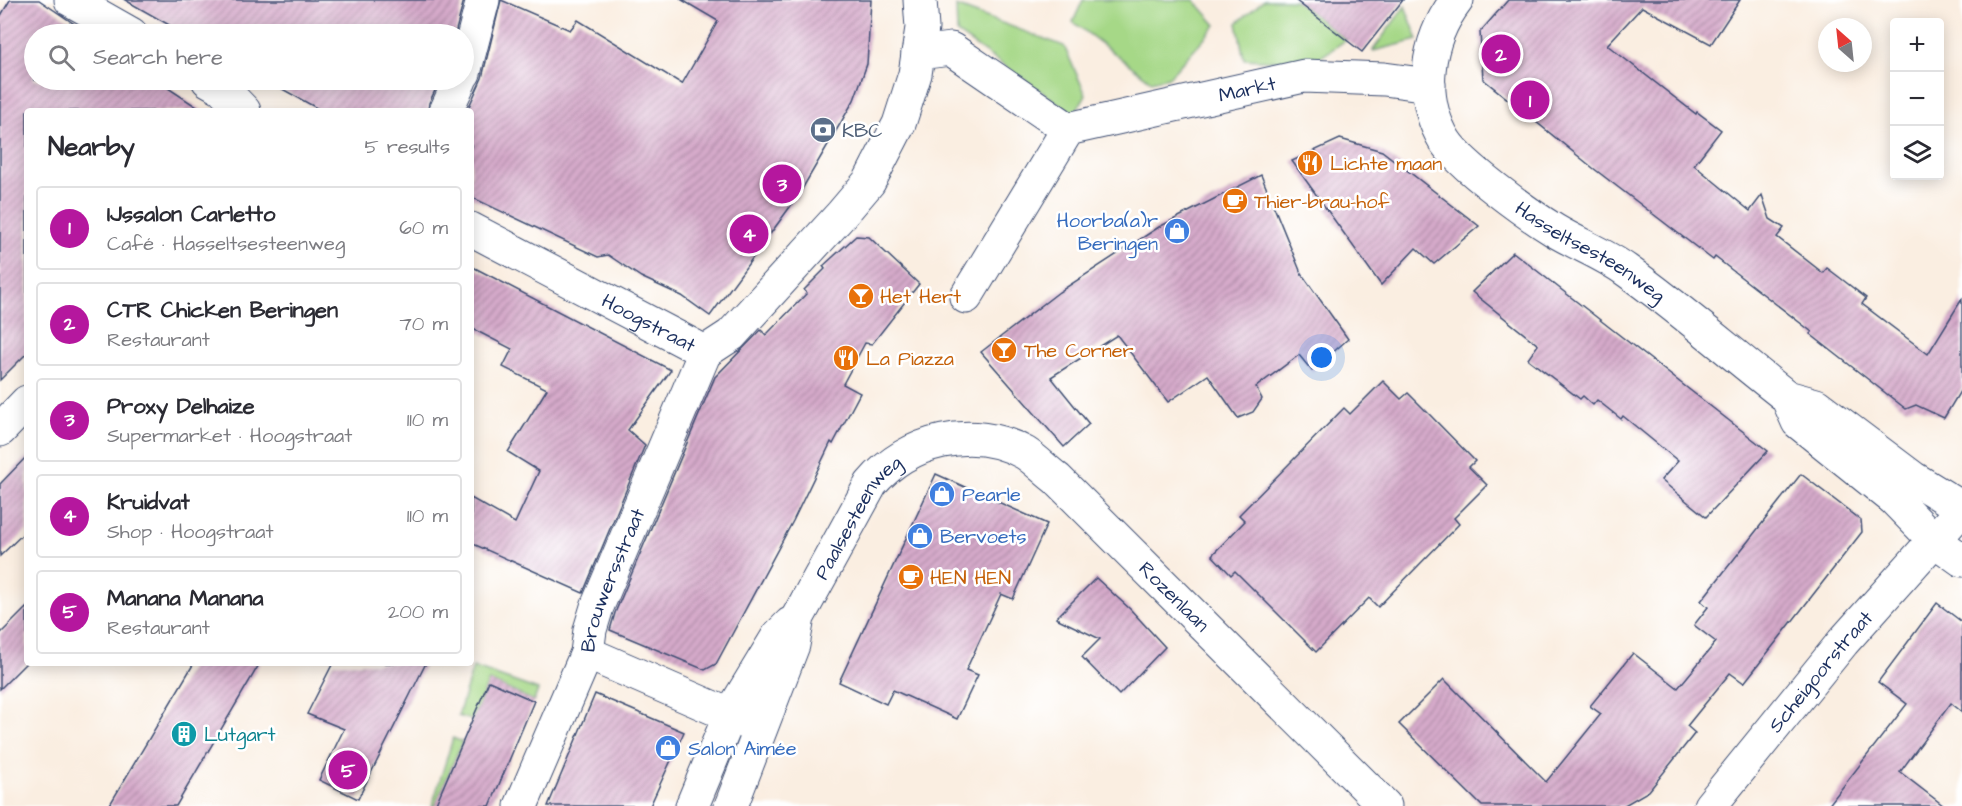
<!DOCTYPE html>
<meta charset="utf-8">
<style>
:root{--surface:#fff;--page:#f7f7f7;--text:#2b2b33;--muted:#7c7c81;--line:#e1e1e2;--accent:#b5179e}
body{margin:0;font-family:"Architects Daughter",sans-serif;background:var(--page);color:var(--text)}
.controls{position:absolute;right:18px;top:18px;display:grid;overflow:hidden;border-radius:6px;box-shadow:0 3px 15px #0003}
.controls button{width:54px;height:54px;display:grid;place-items:center;padding:0;border:0;border-bottom:2px solid var(--line);background:var(--surface);color:var(--text);font:30px sans-serif}
.compass{position:absolute;left:1818px;top:18px;width:54px;height:54px;border-radius:50%;background:var(--surface);box-shadow:0 3px 15px #0003;rotate:333deg}
.you{position:absolute;left:1322px;top:358px;width:21px;height:21px;margin:-15px;border:4px solid #fff;border-radius:50%;background:#1a73e8;box-shadow:0 0 0 9px #1a73e833}
.badge{display:grid;place-items:center;width:39px;height:39px;border-radius:50%;background:var(--accent);color:#fff;font-size:20px;font-weight:700}
.pin{position:absolute;translate:-50% -50%;border:3px solid #fff;box-shadow:0 2px 6px #0006}
.list{margin:0;padding:0;list-style:none}
h2{display:flex;justify-content:space-between;align-items:center;height:78px;margin:0;padding:0 24px;font-size:26px}
h2 small{font-size:20px;font-weight:400;color:var(--muted)}
.list li{display:grid;grid-template-columns:39px 1fr auto;gap:18px;align-items:center;box-sizing:border-box;height:84px;margin:0 12px 12px;padding:0 12px;border:2px solid var(--line);border-radius:6px}
.list b{display:block;font-size:22px;white-space:nowrap}
.list p{margin:0;font-size:20px;white-space:nowrap;color:var(--muted)}
.list em{font-size:20px;font-style:normal;color:var(--muted)}
.icon{flex:none;width:33px;height:33px;fill:none;stroke:currentColor;stroke-width:2;stroke-linecap:round;stroke-linejoin:round}
.map{position:relative;flex:none;width:1962px;height:806px;overflow:hidden}
.search{position:absolute;background:var(--surface);box-shadow:0 3px 15px #0003;left:24px;top:24px;width:450px;height:66px;display:flex;align-items:center;gap:15px;box-sizing:border-box;padding:0 21px;border-radius:33px;color:var(--muted);font-size:22px}
.panel{position:absolute;background:var(--surface);box-shadow:0 3px 15px #0003;left:24px;top:108px;width:450px;height:558px;border-radius:6px}
.map>svg:first-child{display:block}
</style>
<div class="map">
<svg width="1962" height="806" viewBox="0 0 1962 806">
<defs>
<pattern id="building-hatch" width="6" height="6" patternUnits="userSpaceOnUse" patternTransform="scale(1.5)"><rect width="6" height="6" fill="#d6aaca"/><path d="M-1 1l2-2M0 6l6-6M5 7l2-2" fill="none" stroke="#ad8ba7"/></pattern>
</defs>
<rect width="100%" height="100%" fill="#fff"/>
<filter id="ink" filterUnits="userSpaceOnUse"><feTurbulence type="fractalNoise" baseFrequency=".0167" numOctaves="2"/><feDisplacementMap in="SourceGraphic" scale="12" xChannelSelector="R" yChannelSelector="G"/><feConvolveMatrix kernelMatrix="1 2 1 2 8 2 1 2 1" color-interpolation-filters="sRGB"/></filter>
<filter id="wash" filterUnits="userSpaceOnUse"><feTurbulence type="fractalNoise" baseFrequency=".008" numOctaves="4" result="noise"/><feDisplacementMap in="SourceGraphic" scale="24" xChannelSelector="R" yChannelSelector="G"/><feGaussianBlur stdDeviation="1.35" result="paint"/><feColorMatrix in="noise" values="0 0 0 0 0 0 0 0 0 0 0 0 0 0 0 0 0 1.4 0 .05"/><feComposite in="paint" operator="in"/></filter>
<g filter="url(#wash)">
<rect width="100%" height="100%" fill="#faeee1"/>
<g fill="#a6d887" stroke="#608472" stroke-width="1.5">
<path d="M1083 0H1194L1216 25 1169 77 1151 81 1073 22Z"/>
<path d="M1264 0H1295L1346 40 1312 63 1244 59 1237 23Z"/>
<path d="M956 6 1064 46 1086 95 1074 114 957 33Z"/>
<path d="M1405 6 1418 40 1373 51V50Z"/>
<path d="M473 667 538 690 534 701 489 681 472 720 458 716Z"/>
<path d="M453 738 462 742 435 806H432Z"/>
</g>
<g id="blocks">
<g fill="url(#building-hatch)">
<path d="M10 0H39L89 34H34V80H156L203 111H27V353L0 380V17Z"/>
<path d="M125 0H464L455 34H185Z"/>
<path d="M501 0 570 30 578 20 682 84 718 21 682 0H871L867 64 854 100 798 196 710 316 682 296 641 277 608 255 598 257 471 197V111H467L482 78Z"/>
<path d="M1295 0H1403L1362 52Z"/>
<path d="M1508 0H1740L1711 44 1642 7 1607 45 1696 114 1697 112 1721 130 1694 165 1750 211 1762 195 1770 219 1784 228 1777 237 1823 273 1827 268 1839 277 1866 298 1862 304 1928 354 1962 299V388L1944 418 1916 405 1906 409 1810 334 1812 332 1715 257 1713 260 1593 168 1483 79 1480 32Z"/>
<path d="M266 80H440L429 103 428 111H322Z"/>
<path d="M1340 139 1382 151 1479 226 1434 264 1416 248 1381 285 1292 161Z"/>
<path d="M1261 175 1301 273 1348 339 1312 371 1299 355 1256 387 1262 399 1253 412 1238 418 1208 375 1168 402 1117 335 1051 377 1089 424 1064 447 981 352 1059 292 1159 227Z"/>
<path d="M856 236 869 237 919 284 872 344 865 343 843 384 860 393 833 444 831 442 793 521 716 664 705 670 610 630 615 613 715 377 761 330 766 335 807 293 804 290 825 269 823 266Z"/>
<path d="M1513 252 1768 451 1706 517 1661 480 1678 461 1623 416 1621 419 1597 400 1593 405 1583 396 1580 399 1528 359 1538 345 1472 292Z"/>
<path d="M471 266 671 370 628 430 645 445 583 593 471 543V498L515 523 539 471 508 452 547 389 503 367 512 349 471 328Z"/>
<path d="M1383 381 1401 399 1408 393 1430 415 1475 461 1469 467 1487 485 1454 518 1459 524 1378 607 1369 598 1316 652 1235 571 1231 575 1212 555 1245 521 1239 515 1344 408 1350 414Z"/>
<path d="M27 456V530L0 556V484Z"/>
<path d="M936 474 1047 524 1013 599 1001 594 966 670 978 675 957 719 893 690 886 704 839 682Z"/>
<path d="M1801 474 1861 520 1862 532 1744 683 1730 673 1687 726 1695 733 1649 791 1623 806H1482L1399 724 1444 679 1546 782 1601 714 1590 706 1633 653 1678 688 1716 642 1694 625 1708 607 1701 601Z"/>
<path d="M1096 578 1130 609 1165 647 1119 695 1082 657 1100 639 1056 618Z"/>
<path d="M1937 603 1962 622V712L1951 703 1900 772 1944 806H1828L1907 704 1878 682Z"/>
<path d="M27 607V662L0 689V634Z"/>
<path d="M194 663H260L176 806H109Z"/>
<path d="M333 663H426L358 799 319 780 344 729 307 714Z"/>
<path d="M489 681 534 701 490 806H435Z"/>
<path d="M595 694 684 732 650 806H548Z"/>
</g>
</g>
</g>
<g filter="url(#ink)">
<use href="#blocks" fill-opacity="0" stroke="#3c4c72" stroke-width="1.5"/>
<g fill="none" stroke-linecap="round" stroke-linejoin="round">
<g stroke="#3c4c72" stroke-width="35">
<g id="minor">
<path d="M71 0 131 34"/>
<path id="s1" d="M1457 0C1426 40 1418 96 1445 141 1461 166 1528 214 1554 230 1577 244 1604 254 1626 270 1681 309 1733 355 1787 397L1816 405 1913 478 1962 508"/>
<path d="M918 53 951 49 1068 129"/>
<path d="M464 73 483 0"/>
<path d="M208 80 222 88 244 111"/>
<path d="M446 111 460 80"/>
<path id="s2" d="M471 229 705 352"/>
<path id="s3" d="M966 297 1068 129 1304 76 1384 79 1429 85"/>
<path d="M705 352 731 335 841 215 869 182 899 124 915 74 922 28 920 0"/>
<path d="M1787 397 1798 422 1894 499 1934 540 1962 560"/>
<path d="M0 430 27 402"/>
<path d="M587 653 748 723"/>
<path id="s4" d="M521 806 587 653 590 630 597 607 705 352"/>
<path d="M692 806 730 715 778 636 790 624"/>
<path id="s5" d="M731 806 793 645 798 617 871 484C908 440 973 424 1025 453 1036 460 1046 471 1057 479L1385 806"/>
<path id="s6" d="M1710 806 1843 642 1962 509"/>
</g>
</g>
<use href="#minor" stroke="#fff" stroke-width="33"/>
</g>
</g>
<defs>
<g id="bank-disc" transform="scale(1.35)"><circle r="9.5" fill="#5c6f8a" stroke="#fff"/><path d="M-6-4H6V4H-6ZM0-2.3a2.3 2.3 0 1 0 0 4.6a2.3 2.3 0 1 0 0-4.6Z" fill="#fff"/></g>
<g id="restaurant-disc" transform="scale(1.35)"><circle r="9.5" fill="#e8710a" stroke="#fff"/><path d="M-5-6h1v4h1v-4h1v4h1v-4h1v5L-1.5 .5V6h-2V.5L-5-1ZM5-6V6H3V1.5H1.5Q1.5-4 5-6Z" fill="#fff"/></g>
<g id="cafe-disc" transform="scale(1.35)"><circle r="9.5" fill="#e8710a" stroke="#fff"/><path d="M-5.5-4.5H6V0H3Q3 3.5 0 3.5H-2.5Q-5.5 3.5-5.5 0ZM3-3.2v2h1.7v-2ZM-6 4.5H4V6H-6Z" fill="#fff"/></g>
<g id="shop-disc" transform="scale(1.35)"><circle r="9.5" fill="#3f7fe0" stroke="#fff"/><path d="M-5-2.5h2.3a2.7 3.5 0 0 1 5.4 0H5L5.5 6h-11ZM-1.5-2.5h3a1.5 2.3 0 0 0-3 0Z" fill="#fff"/></g>
<g id="bar-disc" transform="scale(1.35)"><circle r="9.5" fill="#e8710a" stroke="#fff"/><path d="M-6-5H6L.8 .8V4.5H3.5V6h-7V4.5H-.8V.8Z" fill="#fff"/></g>
<g id="building-disc" transform="scale(1.35)"><circle r="9.5" fill="#0f9aa8" stroke="#fff"/><path d="M-4-6H4V6H1V3H-1V6H-4ZM-2.5-4.3h1.7v1.8h-1.7ZM.8-4.3h1.7v1.8H.8ZM-2.5-1h1.7V.8h-1.7ZM.8-1h1.7V.8H.8Z" fill="#fff"/></g>
</defs>
<g fill-rule="evenodd">
<use href="#bank-disc" x="823" y="130"/>
<use href="#restaurant-disc" x="1310" y="163"/>
<use href="#cafe-disc" x="1235" y="201"/>
<use href="#shop-disc" x="1177" y="231"/>
<use href="#bar-disc" x="861" y="296"/>
<use href="#bar-disc" x="1004" y="350"/>
<use href="#restaurant-disc" x="846" y="358"/>
<use href="#shop-disc" x="942" y="494"/>
<use href="#shop-disc" x="920" y="536"/>
<use href="#cafe-disc" x="911" y="577"/>
<use href="#building-disc" x="184" y="734"/>
<use href="#shop-disc" x="668" y="748"/>
</g>
<g text-anchor="middle" stroke-width="5" stroke-linejoin="round" paint-order="stroke">
<g font-size="20" fill="#1b2f5e" stroke="#fff">
<text dy="7" stroke="none"><textPath href="#s3" startOffset="380">Markt</textPath></text>
<text dy="7" stroke="none"><textPath href="#s1" startOffset="334">Hasseltsesteenweg</textPath></text>
<text dy="7" stroke="none"><textPath href="#s2" startOffset="201">Hoogstraat</textPath></text>
<text dy="7" stroke="none"><textPath href="#s5" startOffset="318">Paalsesteenweg</textPath></text>
<text dy="7" stroke="none"><textPath href="#s4" startOffset="244">Brouwersstraat</textPath></text>
<text dy="7" stroke="none"><textPath href="#s5" startOffset="730">Rozenlaan</textPath></text>
<text dy="7" stroke="none"><textPath href="#s6" startOffset="174">Scheigoorstraat</textPath></text>
</g>
<g font-size="20" fill="#4e5e75" stroke="#fff" text-anchor="start">
<text x="842" y="137">KBC</text>
</g>
<g font-size="20" fill="#c56008" stroke="#fff" text-anchor="start">
<text x="1330" y="170">Lichte maan</text>
<text x="1254" y="208">Thier-brau-hof</text>
<text x="880" y="303">Het Hert</text>
<text x="1024" y="357">The Corner</text>
<text x="866" y="365">La Piazza</text>
<text x="930" y="584">HEN HEN</text>
</g>
<g font-size="20" fill="#366cbe" stroke="#fff" text-anchor="start">
<text x="1158" y="227" text-anchor="end">Hoorba(a)r<tspan x="1158" dy="23">Beringen</tspan></text>
<text x="962" y="501">Pearle</text>
<text x="940" y="543">Bervoets</text>
<text x="688" y="755">Salon Aimée</text>
</g>
<g font-size="20" fill="#0d838f" stroke="#fff" text-anchor="start">
<text x="204" y="741">Lutgart</text>
</g>
</g>
</svg>
<div class="controls">
<button>+</button>
<button>−</button>
<button><svg class="icon" aria-label="layers" viewBox="0 0 24 24"><path d="M12 4l9 5-9 5-9-5zM3 14l9 5 9-5"/></svg></button>
</div>
<svg class="compass" viewBox="-18 -18 36 36"><path d="M0-13l5 13h-10z" fill="#e53935"/><path d="M0 13l5-13h-10z" fill="#7c7c81"/></svg>
<div class="you"></div>
<div class="pin badge" style="left:1530px;top:100px">1</div>
<div class="pin badge" style="left:1501px;top:54px">2</div>
<div class="pin badge" style="left:782px;top:184px">3</div>
<div class="pin badge" style="left:749px;top:234px">4</div>
<div class="pin badge" style="left:348px;top:770px">5</div>
<div class="search"><svg class="icon" aria-label="search" viewBox="0 0 24 24"><circle cx="10" cy="10" r="6"/><path d="M15 15l6 6"/></svg>Search here</div>
<section class="panel">
<h2>Nearby<small>5 results</small></h2>
<ul class="list">
<li><span class="badge">1</span><div><b>IJssalon Carletto</b><p>Café · Hasseltsesteenweg</p></div><em>60 m</em></li>
<li><span class="badge">2</span><div><b>CTR Chicken Beringen</b><p>Restaurant</p></div><em>70 m</em></li>
<li><span class="badge">3</span><div><b>Proxy Delhaize</b><p>Supermarket · Hoogstraat</p></div><em>110 m</em></li>
<li><span class="badge">4</span><div><b>Kruidvat</b><p>Shop · Hoogstraat</p></div><em>110 m</em></li>
<li><span class="badge">5</span><div><b>Manana Manana</b><p>Restaurant</p></div><em>200 m</em></li>
</ul>
</section>
</div>
